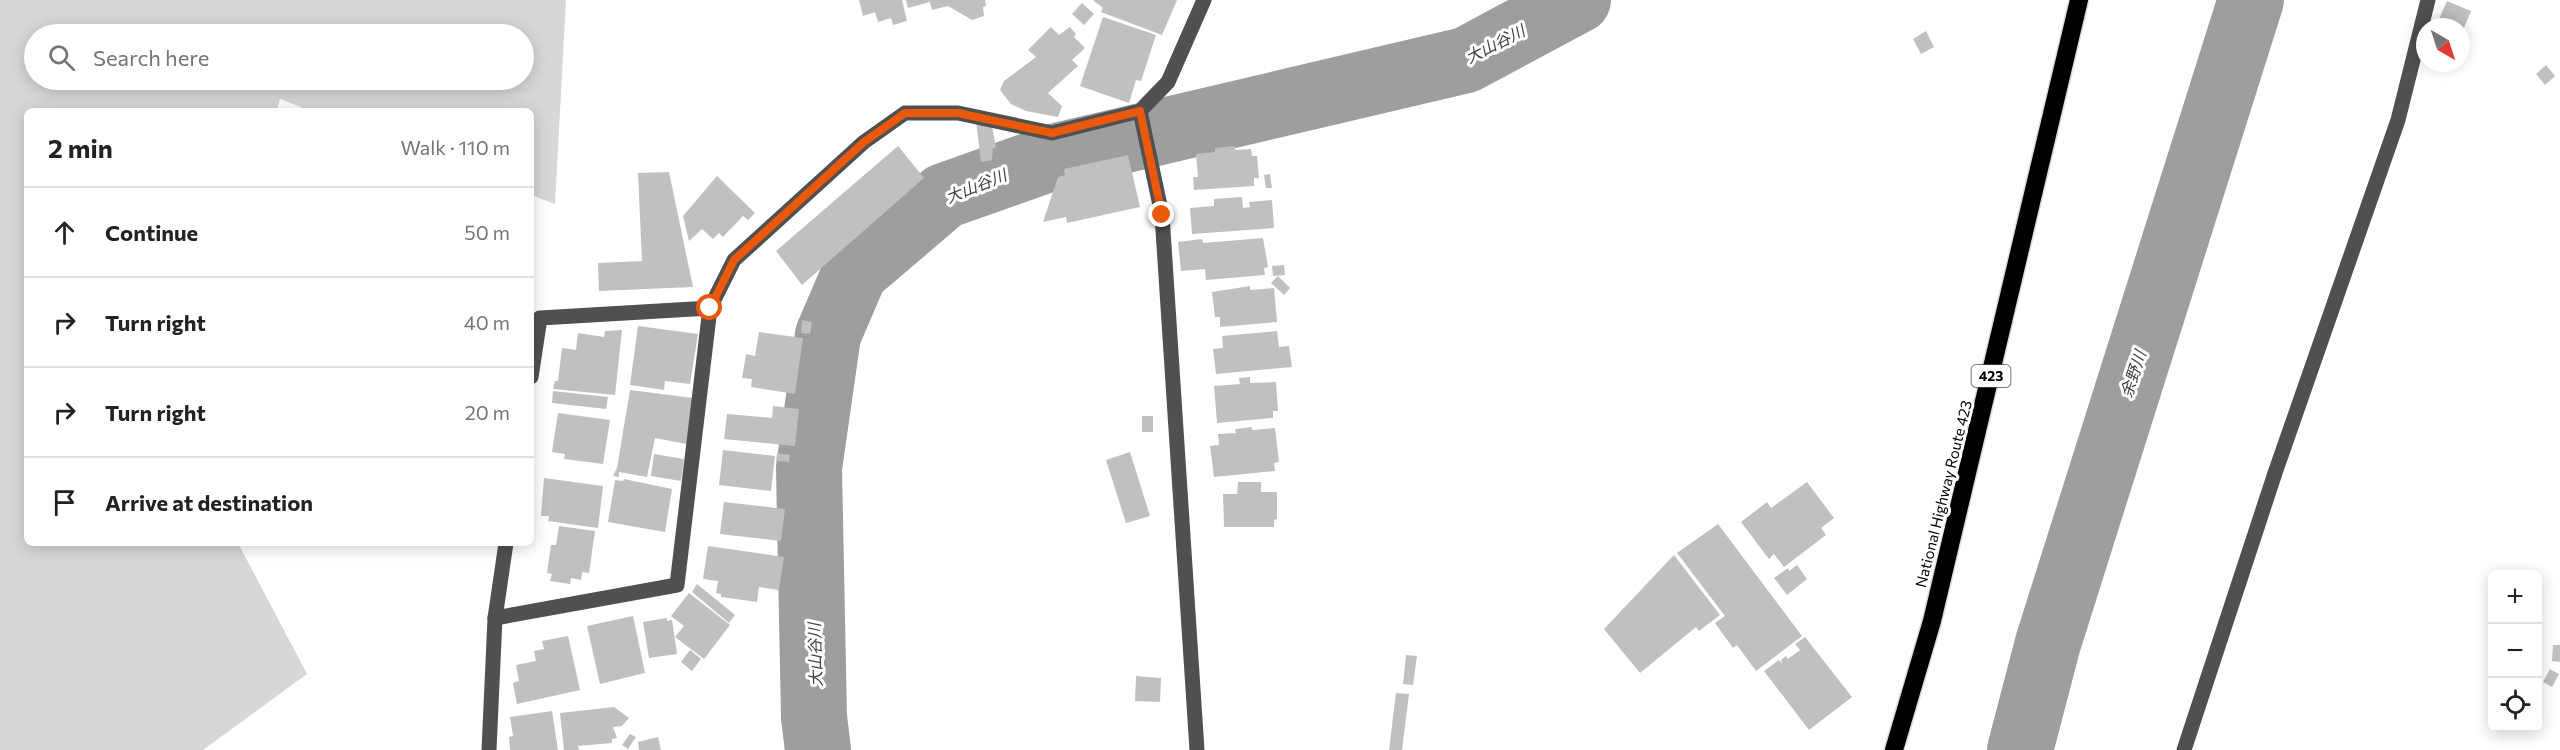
<!DOCTYPE html>
<meta charset="utf-8">
<style>
:root{--surface:#fff;--page:#f2f2f2;--text:#222;--muted:#767676;--line:#e0e0e0}
body{margin:0;font-family:Commissioner,"Noto Sans JP",sans-serif;background:var(--page);color:var(--text)}
.controls{position:absolute;right:18px;bottom:18px;display:grid;overflow:hidden;border-radius:9px;box-shadow:0 3px 15px #0003}
.controls button{width:54px;height:54px;display:grid;place-items:center;padding:0;border:0;border-bottom:2px solid var(--line);background:var(--surface);color:var(--text);font:30px sans-serif}
.compass{position:absolute;left:2416px;top:18px;width:54px;height:54px;border-radius:50%;background:var(--surface);box-shadow:0 3px 15px #0003;rotate:141deg}
.stop{position:absolute;width:18px;height:18px;margin:-14px;border:4px solid #ea580c;border-radius:50%;background:#fff}
.stop.end{background:#ea580c;border-color:#fff;box-shadow:0 2px 6px #0008}
.list{margin:0;padding:0;list-style:none}
h2{display:flex;justify-content:space-between;align-items:center;height:78px;margin:0;padding:0 24px;font-size:26px}
h2 small{font-size:20px;font-weight:400;color:var(--muted)}
.list li{display:grid;grid-template-columns:39px 1fr auto;gap:18px;align-items:center;box-sizing:border-box;height:90px;padding:0 24px;border-top:2px solid var(--line)}
.list b{display:block;font-size:22px;white-space:nowrap}
.list em{font-size:20px;font-style:normal;color:var(--muted)}
.icon{flex:none;width:33px;height:33px;fill:none;stroke:currentColor;stroke-width:2;stroke-linecap:round;stroke-linejoin:round}
.map{position:relative;flex:none;width:2560px;height:750px;overflow:hidden}
.search{position:absolute;background:var(--surface);box-shadow:0 3px 15px #0003;left:24px;top:24px;width:510px;height:66px;display:flex;align-items:center;gap:15px;box-sizing:border-box;padding:0 21px;border-radius:33px;color:var(--muted);font-size:22px}
.panel{position:absolute;background:var(--surface);box-shadow:0 3px 15px #0003;left:24px;top:108px;width:510px;height:438px;border-radius:9px}
.map>svg:first-child{display:block}
</style>
<div class="map">
<svg width="2560" height="750" viewBox="0 0 2560 750">
<rect width="100%" height="100%" fill="#fff"/>
<path fill="#d7d7d7" fill-rule="evenodd" d="M0 0H566L555 204 531 195V111H311L280 99 277 111H27V543H238L307 674 203 750H0ZM34 34H524V80H34Z"/>
<g fill="none" stroke-linecap="round" stroke-linejoin="round">
<g stroke="#9e9e9e" stroke-width="66">
<path d="M818 750 814 717 809 468 828 335 855 272 944 196 1057 156 1466 60 1578 0"/>
<path d="M2020 750 2048 643 2251 0"/>
</g>
</g>
<g fill="#c0c0c0">
<path d="M859 0H902L907 21 893 25 891 18 878 22 875 12 863 16Z"/>
<path d="M906 0H985L986 6 983 7 984 16 972 20 948 6 932 10 930 2 908 8Z"/>
<path d="M1093 0H1177L1162 35 1101 12 1103 8Z"/>
<path d="M2447 1 2471 11 2461 35V27L2436 26Z"/>
<path d="M1082 3 1094 14 1084 25 1072 14Z"/>
<path d="M1103 17 1156 35 1141 81 1136 80 1129 103 1080 86Z"/>
<path d="M1051 27 1059 35 1070 27 1076 34 1074 37 1085 48 1072 60 1078 66 1048 93 1062 106 1058 117 1026 111 1011 104 1000 90 1004 81 1036 57 1028 50Z"/>
<path d="M1926 31 1934 47 1921 54 1913 39Z"/>
<path d="M2546 65 2555 76 2545 85 2536 74Z"/>
<path d="M976 121 992 126 996 148H993L992 160 981 162Z"/>
<path d="M898 146 924 178 802 285 776 251Z"/>
<path d="M1235 146V150L1251 149 1252 156H1257L1259 178H1254V186L1194 190 1193 177H1198L1196 154 1215 152V148Z"/>
<path d="M1128 155 1140 207 1067 223 1066 217 1043 222 1058 177 1065 175 1064 169Z"/>
<path d="M669 172 693 287 599 291 598 263 642 261 638 173Z"/>
<path d="M1270 174 1272 188H1266L1264 175Z"/>
<path d="M717 176 755 213 748 220 743 216 723 237 719 233 713 239 702 229 689 241 683 216Z"/>
<path d="M1242 197 1243 208 1250 207 1249 202 1272 200 1274 228 1192 234 1190 208 1214 206V199Z"/>
<path d="M1263 238 1268 267 1264 268 1265 275 1206 280 1205 269 1181 271 1178 242 1202 239 1203 243Z"/>
<path d="M1284 265 1285 275 1273 276 1272 266Z"/>
<path d="M1278 276 1290 288 1284 295 1271 283Z"/>
<path d="M1250 286V290L1274 288 1277 322 1220 327V317H1215L1212 292Z"/>
<path d="M802 320 812 322 810 334 801 333Z"/>
<path d="M638 326 698 334 690 384 665 381 664 390 630 385Z"/>
<path d="M622 330 615 395 553 389 555 381H558L562 348 576 350 578 333 604 337 605 331Z"/>
<path d="M1277 331 1279 347 1289 346 1292 367 1216 374 1213 349 1223 348 1222 336Z"/>
<path d="M759 332 803 338 795 394 751 387 752 379 742 378 746 354 755 356Z"/>
<path d="M1250 377V383L1276 382 1278 411H1273V418L1217 423 1214 386 1240 384 1239 378Z"/>
<path d="M630 390 693 398 687 444 655 438 647 477 619 472V477L613 476 617 468Z"/>
<path d="M553 391 608 397 606 409 552 403Z"/>
<path d="M773 406 799 409 795 446 724 439 727 414 772 418Z"/>
<path d="M558 413 610 420 603 464 564 459 565 454 552 452Z"/>
<rect x="1142" y="416" width="11" height="16"/>
<path d="M1252 427V430L1275 428 1279 462 1274 463 1275 471 1214 477 1210 446 1219 445 1218 434 1236 433 1235 429Z"/>
<path d="M723 450 775 456 771 491 719 485Z"/>
<path d="M1130 452 1150 516 1126 523 1106 460Z"/>
<path d="M777 453 790 455 789 462 776 461Z"/>
<path d="M654 454 684 459 681 481 651 476Z"/>
<path d="M544 478 603 486 598 528 548 521 549 516H541Z"/>
<path d="M624 479 672 489 665 532 608 522 615 480 623 481Z"/>
<path d="M1238 482H1261V492H1277V519L1274 520V527H1224L1223 494H1237Z"/>
<path d="M1807 482 1834 518 1821 528 1826 535 1784 567 1774 554 1769 559 1741 522 1767 502 1771 508Z"/>
<path d="M724 502 785 509 781 541 720 534Z"/>
<path d="M1718 524 1802 636 1756 671 1737 645 1733 648 1715 623 1725 616 1677 553Z"/>
<path d="M559 526 595 531 589 573 582 572 581 580 571 578 570 584 550 581 552 574 547 573 551 545H556Z"/>
<path d="M708 546 784 557 779 590 759 587 757 602 721 597V594L716 593 718 581 703 579Z"/>
<path d="M1674 555 1720 615 1699 631 1696 627 1640 673 1604 629Z"/>
<path d="M1797 565 1807 579 1787 595 1774 578 1788 568 1789 571Z"/>
<path d="M697 584 735 615 729 623 692 592Z"/>
<path d="M689 593 730 625 704 659 675 637 684 626 671 616Z"/>
<path d="M633 616 645 673 600 684 587 626Z"/>
<path d="M667 618V621L672 620 677 654 649 658 643 622Z"/>
<path d="M568 636 580 690 517 704 513 683 519 681 516 665 536 661 534 651 544 649 542 641Z"/>
<path d="M1805 637 1852 697 1809 730 1764 671 1779 660 1782 664 1781 660 1786 656 1788 659 1800 650 1795 644Z"/>
<path d="M2553 645H2560V662L2552 661Z"/>
<path d="M690 650 701 659 692 671 681 662Z"/>
<path d="M1406 655 1417 656 1413 685 1403 684Z"/>
<path d="M2550 669 2559 674 2552 687 2543 682Z"/>
<path d="M1136 676 1161 678 1160 702 1135 701Z"/>
<path d="M1396 693 1409 694 1402 750H1389Z"/>
<path d="M614 707 629 718 622 726 613 727 617 738 612 739V743L578 746 579 750H564L560 713Z"/>
<path d="M552 711 558 750H510L509 737 513 736 510 717Z"/>
<path d="M630 734 636 737 628 749 622 745Z"/>
<path d="M658 737 661 750H639L638 742Z"/>
</g>
<g fill="none" stroke-linecap="round" stroke-linejoin="round">
<g stroke="#dbdbdb" stroke-width="21">
<path id="highway" d="M1894 750 1932 621 2079 0"/>
</g>
<g stroke="#505050" stroke-width="15">
<path d="M1140 111 1162 215 1197 750"/>
<path d="M531 377 540 318 710 308 734 260 864 142 905 113H958L1052 133 1140 111 1168 82 1204 0"/>
<path d="M495 618 677 585 710 308"/>
<path d="M489 750 495 618 506 543"/>
<path d="M2184 750 2275 473 2398 120 2428 0"/>
</g>
<use href="#highway" stroke="#000" stroke-width="18"/>
</g>
<g fill="none" stroke-linecap="round" stroke-linejoin="round">
<path stroke="#ea580c" stroke-width="8" d="M710 308 734 260 864 142 905 113H958L1052 133 1140 111 1162 215"/>
</g>
<g text-anchor="middle" stroke-width="6" stroke-linejoin="round" paint-order="stroke">
<rect fill="#fff" stroke="#4c4c4c" stroke-width="1.5" x="1971.5" y="365" width="39" height="22" rx="4.5"/>
<g font-size="14" font-weight="bold" fill="#000">
<text x="1991" y="381">423</text>
</g>
<g font-size="15" fill="#000" stroke="#fff">
<text transform="translate(1944 494) rotate(-76)" y="5">National Highway Route 423</text>
</g>
<g font-size="16" font-style="italic" fill="#3f3f3f" stroke="#fff">
<text transform="translate(1495 44) rotate(-27)" y="6">大山谷川</text>
<text transform="translate(976 186) rotate(-22)" y="6">大山谷川</text>
<text transform="translate(2133 374) rotate(-72)" y="6">余野川</text>
<text transform="translate(815 655) rotate(-92)" y="6">大山谷川</text>
</g>
</g>
</svg>
<div class="controls">
<button>+</button>
<button>−</button>
<button><svg class="icon" aria-label="locate" viewBox="0 0 24 24"><circle cx="12" cy="12" r="6"/><path d="M12 2v4M12 18v4M2 12h4M18 12h4"/></svg></button>
</div>
<svg class="compass" viewBox="-18 -18 36 36"><path d="M0-13l5 13h-10z" fill="#e53935"/><path d="M0 13l5-13h-10z" fill="#767676"/></svg>
<div class="stop" style="left:710px;top:308px"></div>
<div class="stop end" style="left:1162px;top:215px"></div>
<div class="search"><svg class="icon" aria-label="search" viewBox="0 0 24 24"><circle cx="10" cy="10" r="6"/><path d="M15 15l6 6"/></svg>Search here</div>
<section class="panel">
<h2>2 min<small>Walk · 110 m</small></h2>
<ul class="list">
<li><svg class="icon" aria-label="ahead" viewBox="0 0 24 24"><path d="M12 20V5M6 11l6-6 6 6"/></svg><div><b>Continue</b></div><em>50 m</em></li>
<li><svg class="icon" aria-label="right" viewBox="0 0 24 24"><path d="M7 20v-9h11M14 6l5 5-5 5"/></svg><div><b>Turn right</b></div><em>40 m</em></li>
<li><svg class="icon" aria-label="right" viewBox="0 0 24 24"><path d="M7 20v-9h11M14 6l5 5-5 5"/></svg><div><b>Turn right</b></div><em>20 m</em></li>
<li><svg class="icon" aria-label="arrive" viewBox="0 0 24 24"><path d="M6 21V4h12l-3 4 3 4H6"/></svg><div><b>Arrive at destination</b></div></li>
</ul>
</section>
</div>
